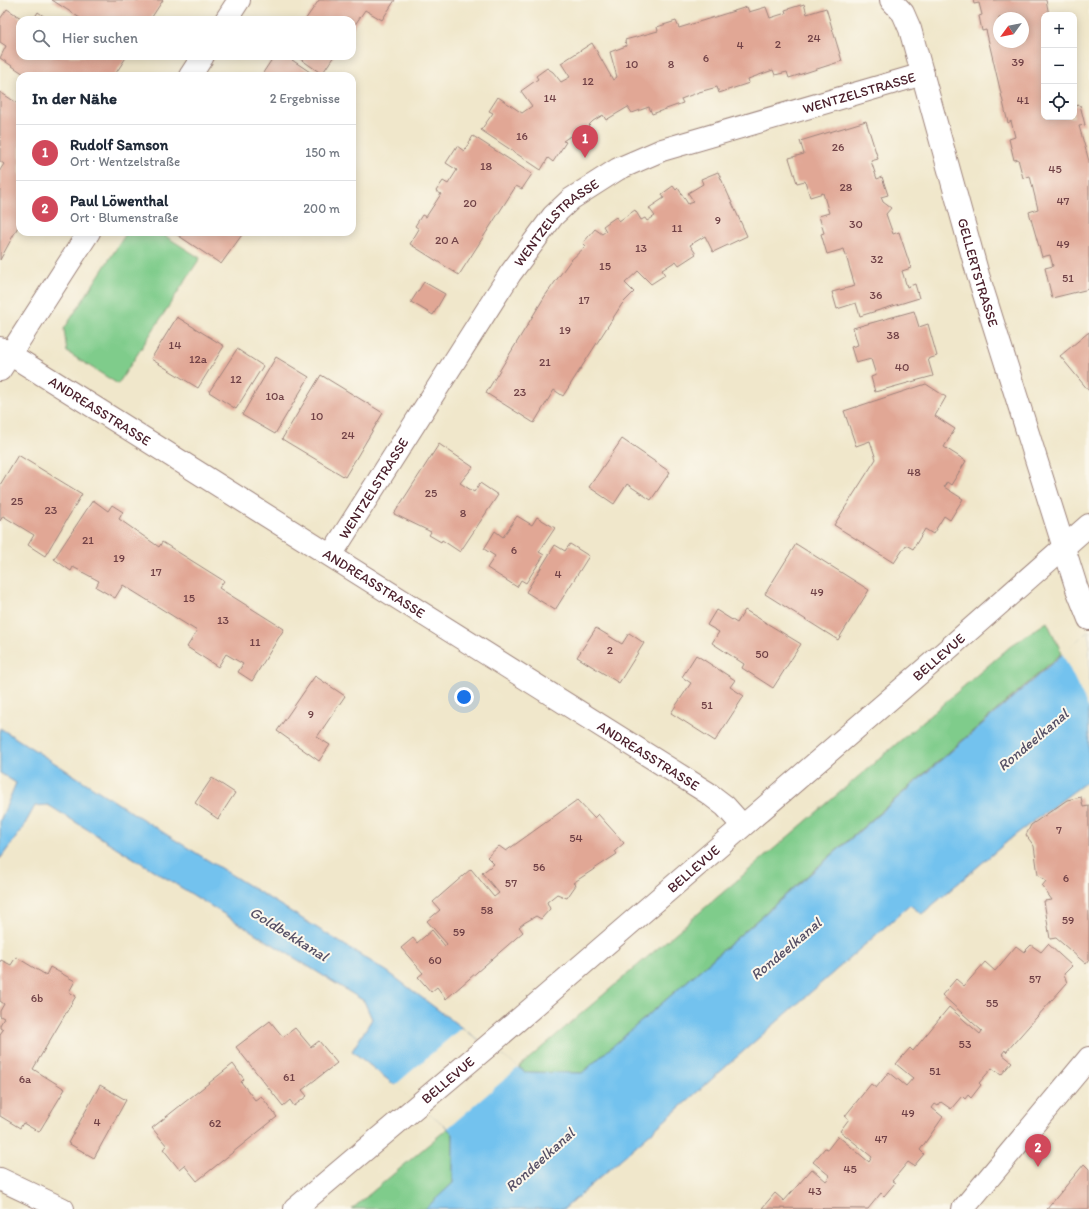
<!DOCTYPE html>
<html lang="de">
<meta charset="utf-8">
<style>
:root{--surface:#fff;--page:#f2f2f3;--text:#1f2937;--muted:#747a83;--line:#e0e1e3;--accent:#d1495b}
body{margin:0;font-family:Itim,sans-serif;background:var(--page);color:var(--text)}
.controls{position:absolute;right:12px;top:12px;display:grid;overflow:hidden;border-radius:8px;box-shadow:0 2px 10px #0003}
.controls button{width:36px;height:36px;display:grid;place-items:center;padding:0;border:0;border-bottom:1px solid var(--line);background:var(--surface);color:var(--text);font:20px sans-serif}
.compass{position:absolute;left:993px;top:12px;width:36px;height:36px;border-radius:50%;background:var(--surface);box-shadow:0 2px 10px #0003;rotate:237deg}
.you{position:absolute;left:464px;top:697px;width:14px;height:14px;margin:-10px;border:3px solid #fff;border-radius:50%;background:#1a73e8;box-shadow:0 0 0 6px #1a73e833}
.badge{display:grid;place-items:center;width:26px;height:26px;border-radius:50%;background:var(--accent);color:#fff;font-size:13px;font-weight:700}
.pin{position:absolute;translate:-50% -33px;filter:drop-shadow(0 1px 2px #0008)}
.pin::after{content:'';position:absolute;top:21px;width:14px;height:12px;background:inherit;clip-path:polygon(0 0,100% 0,50% 100%)}
.list{margin:0;padding:0;list-style:none}
h2{display:flex;justify-content:space-between;align-items:center;height:52px;margin:0;padding:0 16px;font-size:17px}
h2 small{font-size:13px;font-weight:400;color:var(--muted)}
.list li{display:grid;grid-template-columns:26px 1fr auto;gap:12px;align-items:center;box-sizing:border-box;height:56px;padding:0 16px;border-top:1px solid var(--line)}
.list b{display:block;font-size:15px;white-space:nowrap}
.list p{margin:0;font-size:13px;white-space:nowrap;color:var(--muted)}
.list em{font-size:13px;font-style:normal;color:var(--muted)}
.icon{flex:none;width:22px;height:22px;fill:none;stroke:currentColor;stroke-width:2;stroke-linecap:round;stroke-linejoin:round}
.map{position:relative;flex:none;width:1089px;height:1209px;overflow:hidden}
.search{position:absolute;background:var(--surface);box-shadow:0 2px 10px #0003;left:16px;top:16px;width:340px;height:44px;display:flex;align-items:center;gap:10px;box-sizing:border-box;padding:0 14px;border-radius:12px;color:var(--muted);font-size:15px}
.panel{position:absolute;background:var(--surface);box-shadow:0 2px 10px #0003;left:16px;top:72px;width:340px;height:164px;border-radius:12px}
.map>svg:first-child{display:block}
</style>
<div class="map">
<svg width="1089" height="1209" viewBox="0 0 1089 1209">
<rect width="100%" height="100%" fill="#fbf7ec"/>
<filter id="ink" filterUnits="userSpaceOnUse"><feTurbulence type="fractalNoise" baseFrequency=".025" numOctaves="2"/><feDisplacementMap in="SourceGraphic" scale="8" xChannelSelector="R" yChannelSelector="G"/><feConvolveMatrix kernelMatrix="1 2 1 2 8 2 1 2 1" color-interpolation-filters="sRGB"/></filter>
<filter id="wash" filterUnits="userSpaceOnUse"><feTurbulence type="fractalNoise" baseFrequency=".012" numOctaves="4" result="noise"/><feDisplacementMap in="SourceGraphic" scale="16" xChannelSelector="R" yChannelSelector="G"/><feGaussianBlur stdDeviation="0.9" result="paint"/><feColorMatrix in="noise" values="0 0 0 0 0 0 0 0 0 0 0 0 0 0 0 0 0 1.4 0 .05"/><feComposite in="paint" operator="in"/></filter>
<g filter="url(#wash)">
<rect width="100%" height="100%" fill="#f0e7cb"/>
<g fill="#7fcc8b" stroke="#64765b">
<path d="M127 232H159L200 258 118 384 67 352 64 329Z"/>
<path d="M1047 622 1062 653 582 1073 525 1072 519 1067 1012 645Z"/>
<path d="M448 1128 453 1134V1183L425 1209H352Z"/>
</g>
<path fill="#73c2ee" stroke="#5e708c" d="M1089 631V780L1015 835 922 914 910 905 564 1209H425L453 1183V1134L442 1123 352 1051 372 1019 364 1001 48 805 35 806 21 831 0 859V821L16 783 0 773V728L172 838 388 972 466 1031 525 1072 582 1073Z"/>
<g fill="#f0e7cb">
<path d="M1089 631V709L1062 653Z"/>
<path d="M461 1028 519 1067 448 1128 394 1086Z"/>
</g>
<g id="blocks">
<g fill="#e1a795" fill-rule="evenodd">
<path d="M52 0H163L150 20H83Z"/>
<path d="M319 0H395L382 20 365 10 352 29V20H305Z"/>
<path d="M973 0H1046L1049 15H1044V117H1074V106L1080 105 1085 125 1079 126 1089 161V289L1052 298 1045 268 1053 266 1050 255 1042 257 1029 212 1038 209 1034 193 1030 176 1023 178 1018 159 1014 160 1009 139 1015 137 1011 121 1008 123 986 30 982 31 979 16 982 15 979 3 974 4ZM999 18H1023V42H999Z"/>
<path d="M804 4 807 14 826 8 842 61 789 78 787 72 775 75 773 70 748 79 749 83 719 93 717 87 699 92 681 99 683 103 652 114 649 107 632 113 628 107 606 120 603 115 593 121 581 133 579 130 563 141 566 142 553 162 548 158 541 170 481 130 493 113 489 111 498 97 522 113 532 106 521 91 538 79 536 76 547 68 553 72 561 82 570 77 561 63 592 43 613 80 617 77 610 52 626 46 625 40 658 31 657 27 676 21 679 28 747 7 749 12 766 7 770 18 786 13 785 10Z"/>
<path d="M7 9 24 20H20V56H127L114 76H27L0 58 6 46 0 42V19Z"/>
<path d="M38 12 49 20H33Z"/>
<path d="M274 56H286L313 74 311 76H261Z"/>
<path d="M296 56H334L322 74Z"/>
<path d="M0 92 20 105V223L0 260V170L4 164 0 161Z"/>
<path d="M866 121 878 159 871 161 877 179 882 177 888 195 881 197 883 202 891 208 886 214 893 234 899 232 911 268 902 271 907 287 915 284 919 298 860 316 856 303 837 309 832 292 855 286 844 249 827 254 821 234 824 233 819 216 829 213 823 193 810 197 805 181 797 183 789 158 804 154 800 141Z"/>
<path d="M473 136 532 174 522 189 516 186 459 275 410 244 419 229 415 226 422 215 426 217 441 194 436 191 443 181 448 184 457 170 446 163 457 146 464 151Z"/>
<path d="M718 172 747 236 713 252 705 236 690 245 696 254 679 265 676 261 662 270 665 275 651 284 638 271 625 283 634 292 622 304 563 396 554 390 534 423 486 393 545 296 570 261 586 246 583 243 595 229 602 234 606 231 603 226 616 217 619 221 635 210 641 220 645 218 647 221 655 216 649 208 664 198 662 194 673 186 676 190 678 188 688 204 694 202 688 193 703 184 701 179Z"/>
<path d="M173 232H244L221 264Z"/>
<path d="M424 282 445 294 433 315 411 302Z"/>
<path d="M914 311 919 327 928 324 937 356 928 359 933 376 875 392 871 377 876 375 871 359 856 363 851 347 858 345 853 328Z"/>
<path d="M177 317 224 346 198 388 151 359Z"/>
<path d="M1089 332V391L1060 356Z"/>
<path d="M237 349 263 366 236 409 209 392Z"/>
<path d="M276 357 309 377 275 434 242 415Z"/>
<path d="M321 375 383 413 345 477 282 439Z"/>
<path d="M926 384 946 397 935 416 955 429 944 447 966 461 951 485 947 482 944 487 963 499 950 520 944 516 933 534 925 529 913 549 906 545 894 563 834 525 876 459 870 441 856 446 844 411Z"/>
<path d="M622 439 670 472 651 500 627 484 614 504 589 487Z"/>
<path d="M439 444 473 467 460 483 474 492 480 483 498 495 460 552 442 540 441 542 429 535 431 532 429 531 394 514Z"/>
<path d="M18 455 82 494 45 556 28 545 34 535 3 516 0 521V485Z"/>
<path d="M93 500 108 511 112 505 123 512 119 519 159 547 162 542 224 581 219 588 284 629 252 681 238 672 243 664 226 654 218 667 187 647 197 631 123 585 115 598 96 587 99 581 73 567 71 571 54 559Z"/>
<path d="M517 516 532 525 537 517 555 528 539 552 544 555 526 583 521 580 517 587 487 568 495 556 484 549 495 531 503 537Z"/>
<path d="M570 544 589 556 555 610 526 592 555 545 565 551Z"/>
<path d="M796 544 869 590 838 640 765 594Z"/>
<path d="M716 610 737 623 745 610 801 644 773 688 742 668 744 664 712 643 719 632 707 625Z"/>
<path d="M596 628 622 644 629 633 644 643 619 683 577 657Z"/>
<path d="M696 655 735 680 730 687 744 696 715 741 671 713 691 683 682 677Z"/>
<path d="M315 676 345 696 317 737 330 745 319 761 277 731Z"/>
<path d="M212 778 235 793 218 819 195 803Z"/>
<path d="M1081 797 1083 807 1089 806V960L1086 964 1056 938 1050 939 1044 901 1052 900 1042 886 1046 881 1038 875 1034 846 1026 835 1031 825 1067 800Z"/>
<path d="M577 800 594 818 598 814 624 843 615 851 617 854 573 883 576 885 567 898 557 894 547 902 550 909 541 919 536 916 524 923 519 927 523 932 446 999 437 987 431 992 418 977 423 973 401 948 413 938 417 943 432 930 445 946 447 944 427 921 440 910 433 902 471 869 494 897 499 893 482 873 494 864 487 857 499 846 506 851Z"/>
<path d="M1048 944 1072 966 1064 974 1067 983 1006 1052 1005 1050 1002 1054 1012 1062 1001 1075 992 1068 979 1083 981 1085 971 1098 968 1095 965 1099 962 1096 951 1109 941 1102 938 1106 935 1104 932 1108 943 1117 920 1150 924 1154 914 1166 908 1162 892 1181 895 1183 884 1196 881 1193 868 1209 762 1208 775 1193 784 1201 812 1169 826 1181 830 1176 813 1162 825 1148 828 1149 838 1136 869 1162 872 1157 840 1131 849 1119 845 1116 871 1084 876 1088 889 1072 906 1086 913 1078 896 1064 910 1048 913 1051 949 1007 980 1034 982 1031 942 995 956 979 964 986 985 962 995 971 1016 946 1024 952 1031 945 1041 952Z"/>
<path d="M16 957 46 975 50 967 75 981 69 992 76 996 33 1069 65 1089 39 1132 23 1123 20 1128 0 1116V1034L3 1030 0 1028V1025L4 1018 0 1016V1011L4 1004 0 1001V962L1 960 11 965Z"/>
<path d="M270 1021 283 1037 295 1028 311 1047 319 1041 337 1063 302 1090 307 1096 294 1106 290 1100 283 1106 236 1047Z"/>
<path d="M233 1064 244 1079 241 1082 255 1100 261 1096 277 1117 197 1181 184 1165 179 1169 163 1149 167 1146 152 1128Z"/>
<path d="M100 1085 126 1100 94 1158 68 1143Z"/>
<path d="M1084 1164 1089 1169V1209H1047Z"/>
</g>
</g>
</g>
<g filter="url(#ink)">
<use href="#blocks" fill-opacity="0" stroke="#9d837b" stroke-width="1"/>
<g fill="none" stroke-linecap="round" stroke-linejoin="round">
<g stroke="#9d837b" stroke-width="24">
<g id="minor">
<path id="s1" d="M891 0 903 13 910 29 978 275 1077 589 1089 619"/>
<path id="s2" d="M0 348 708 793 725 806 742 825"/>
<path id="s3" d="M331 555 510 274 553 216 571 199 618 169 662 150 923 74"/>
<path d="M0 1179 63 1209"/>
<path id="s4" d="M295 1209 488 1046 948 649 1089 525"/>
<path d="M963 1209 1089 1058"/>
</g>
</g>
<g stroke="#9d837b" stroke-width="24">
<g id="major">
<path d="M226 20 239 0"/>
<path d="M190 76 203 56"/>
<path d="M0 370 89 232"/>
</g>
</g>
<use href="#minor" stroke="#fff" stroke-width="22"/>
<use href="#major" stroke="#fff" stroke-width="22"/>
</g>
</g>
<g text-anchor="middle" stroke-width="4" stroke-linejoin="round" paint-order="stroke">
<g font-size="12" fill="#704146">
<text x="814" y="42">24</text>
<text x="778" y="48">2</text>
<text x="740" y="49">4</text>
<text x="706" y="62">6</text>
<text x="1018" y="66">39</text>
<text x="632" y="68">10</text>
<text x="671" y="68">8</text>
<text x="588" y="85">12</text>
<text x="550" y="102">14</text>
<text x="1023" y="104">41</text>
<text x="522" y="140">16</text>
<text x="838" y="151">26</text>
<text x="486" y="170">18</text>
<text x="1055" y="173">45</text>
<text x="846" y="191">28</text>
<text x="1063" y="205">47</text>
<text x="470" y="207">20</text>
<text x="718" y="224">9</text>
<text x="856" y="228">30</text>
<text x="677" y="232">11</text>
<text x="447" y="244">20 A</text>
<text x="1063" y="248">49</text>
<text x="641" y="252">13</text>
<text x="877" y="263">32</text>
<text x="605" y="270">15</text>
<text x="1068" y="282">51</text>
<text x="876" y="299">36</text>
<text x="584" y="304">17</text>
<text x="565" y="334">19</text>
<text x="893" y="339">38</text>
<text x="175" y="349">14</text>
<text x="198" y="363">12a</text>
<text x="545" y="366">21</text>
<text x="902" y="371">40</text>
<text x="236" y="383">12</text>
<text x="520" y="396">23</text>
<text x="275" y="400">10a</text>
<text x="317" y="420">10</text>
<text x="348" y="439">24</text>
<text x="914" y="476">48</text>
<text x="431" y="497">25</text>
<text x="17" y="505">25</text>
<text x="51" y="514">23</text>
<text x="463" y="517">8</text>
<text x="88" y="544">21</text>
<text x="514" y="554">6</text>
<text x="119" y="562">19</text>
<text x="156" y="576">17</text>
<text x="558" y="578">4</text>
<text x="817" y="596">49</text>
<text x="189" y="602">15</text>
<text x="223" y="624">13</text>
<text x="255" y="646">11</text>
<text x="610" y="654">2</text>
<text x="762" y="658">50</text>
<text x="707" y="709">51</text>
<text x="311" y="718">9</text>
<text x="1059" y="834">7</text>
<text x="576" y="842">54</text>
<text x="539" y="871">56</text>
<text x="1066" y="882">6</text>
<text x="511" y="887">57</text>
<text x="487" y="914">58</text>
<text x="1068" y="924">59</text>
<text x="459" y="936">59</text>
<text x="435" y="964">60</text>
<text x="1035" y="983">57</text>
<text x="37" y="1002">6b</text>
<text x="992" y="1007">55</text>
<text x="965" y="1048">53</text>
<text x="935" y="1075">51</text>
<text x="289" y="1081">61</text>
<text x="25" y="1083">6a</text>
<text x="908" y="1117">49</text>
<text x="97" y="1126">4</text>
<text x="215" y="1127">62</text>
<text x="881" y="1143">47</text>
<text x="850" y="1173">45</text>
<text x="815" y="1195">43</text>
</g>
<g font-size="14" fill="#4a1f2b" stroke="#fbf7ec">
<text dy="5" stroke="none"><textPath href="#s3" startOffset="739">WENTZELSTRASSE</textPath></text>
<text dy="5" stroke="none"><textPath href="#s3" startOffset="403">WENTZELSTRASSE</textPath></text>
<text dy="5" stroke="none"><textPath href="#s1" startOffset="288">GELLERTSTRASSE</textPath></text>
<text dy="5" stroke="none"><textPath href="#s2" startOffset="118">ANDREASSTRASSE</textPath></text>
<text dy="5" stroke="none"><textPath href="#s3" startOffset="79">WENTZELSTRASSE</textPath></text>
<text dy="5" stroke="none"><textPath href="#s2" startOffset="442">ANDREASSTRASSE</textPath></text>
<text dy="5" stroke="none"><textPath href="#s4" startOffset="848">BELLEVUE</textPath></text>
<text dy="5" stroke="none"><textPath href="#s2" startOffset="766">ANDREASSTRASSE</textPath></text>
<text dy="5" stroke="none"><textPath href="#s4" startOffset="524">BELLEVUE</textPath></text>
<text dy="5" stroke="none"><textPath href="#s4" startOffset="200">BELLEVUE</textPath></text>
</g>
<g font-size="15" font-style="italic" fill="#565066" stroke="#fbf7ec">
<text transform="translate(1033 740) rotate(-40)" y="5">Rondeelkanal</text>
<text transform="translate(289 934) rotate(32)" y="5">Goldbekkanal</text>
<text transform="translate(786 949) rotate(-40)" y="5">Rondeelkanal</text>
<text transform="translate(540 1160) rotate(-42)" y="5">Rondeelkanal</text>
</g>
</g>
</svg>
<div class="controls">
<button>+</button>
<button>−</button>
<button><svg class="icon" aria-label="locate" viewBox="0 0 24 24"><circle cx="12" cy="12" r="6"/><path d="M12 2v4M12 18v4M2 12h4M18 12h4"/></svg></button>
</div>
<svg class="compass" viewBox="-18 -18 36 36"><path d="M0-13l5 13h-10z" fill="#e53935"/><path d="M0 13l5-13h-10z" fill="#747a83"/></svg>
<div class="you"></div>
<div class="pin badge" style="left:585px;top:158px">1</div>
<div class="pin badge" style="left:1038px;top:1167px">2</div>
<div class="search"><svg class="icon" aria-label="search" viewBox="0 0 24 24"><circle cx="10" cy="10" r="6"/><path d="M15 15l6 6"/></svg>Hier suchen</div>
<section class="panel">
<h2>In der Nähe<small>2 Ergebnisse</small></h2>
<ul class="list">
<li><span class="badge">1</span><div><b>Rudolf Samson</b><p>Ort · Wentzelstraße</p></div><em>150 m</em></li>
<li><span class="badge">2</span><div><b>Paul Löwenthal</b><p>Ort · Blumenstraße</p></div><em>200 m</em></li>
</ul>
</section>
</div>
